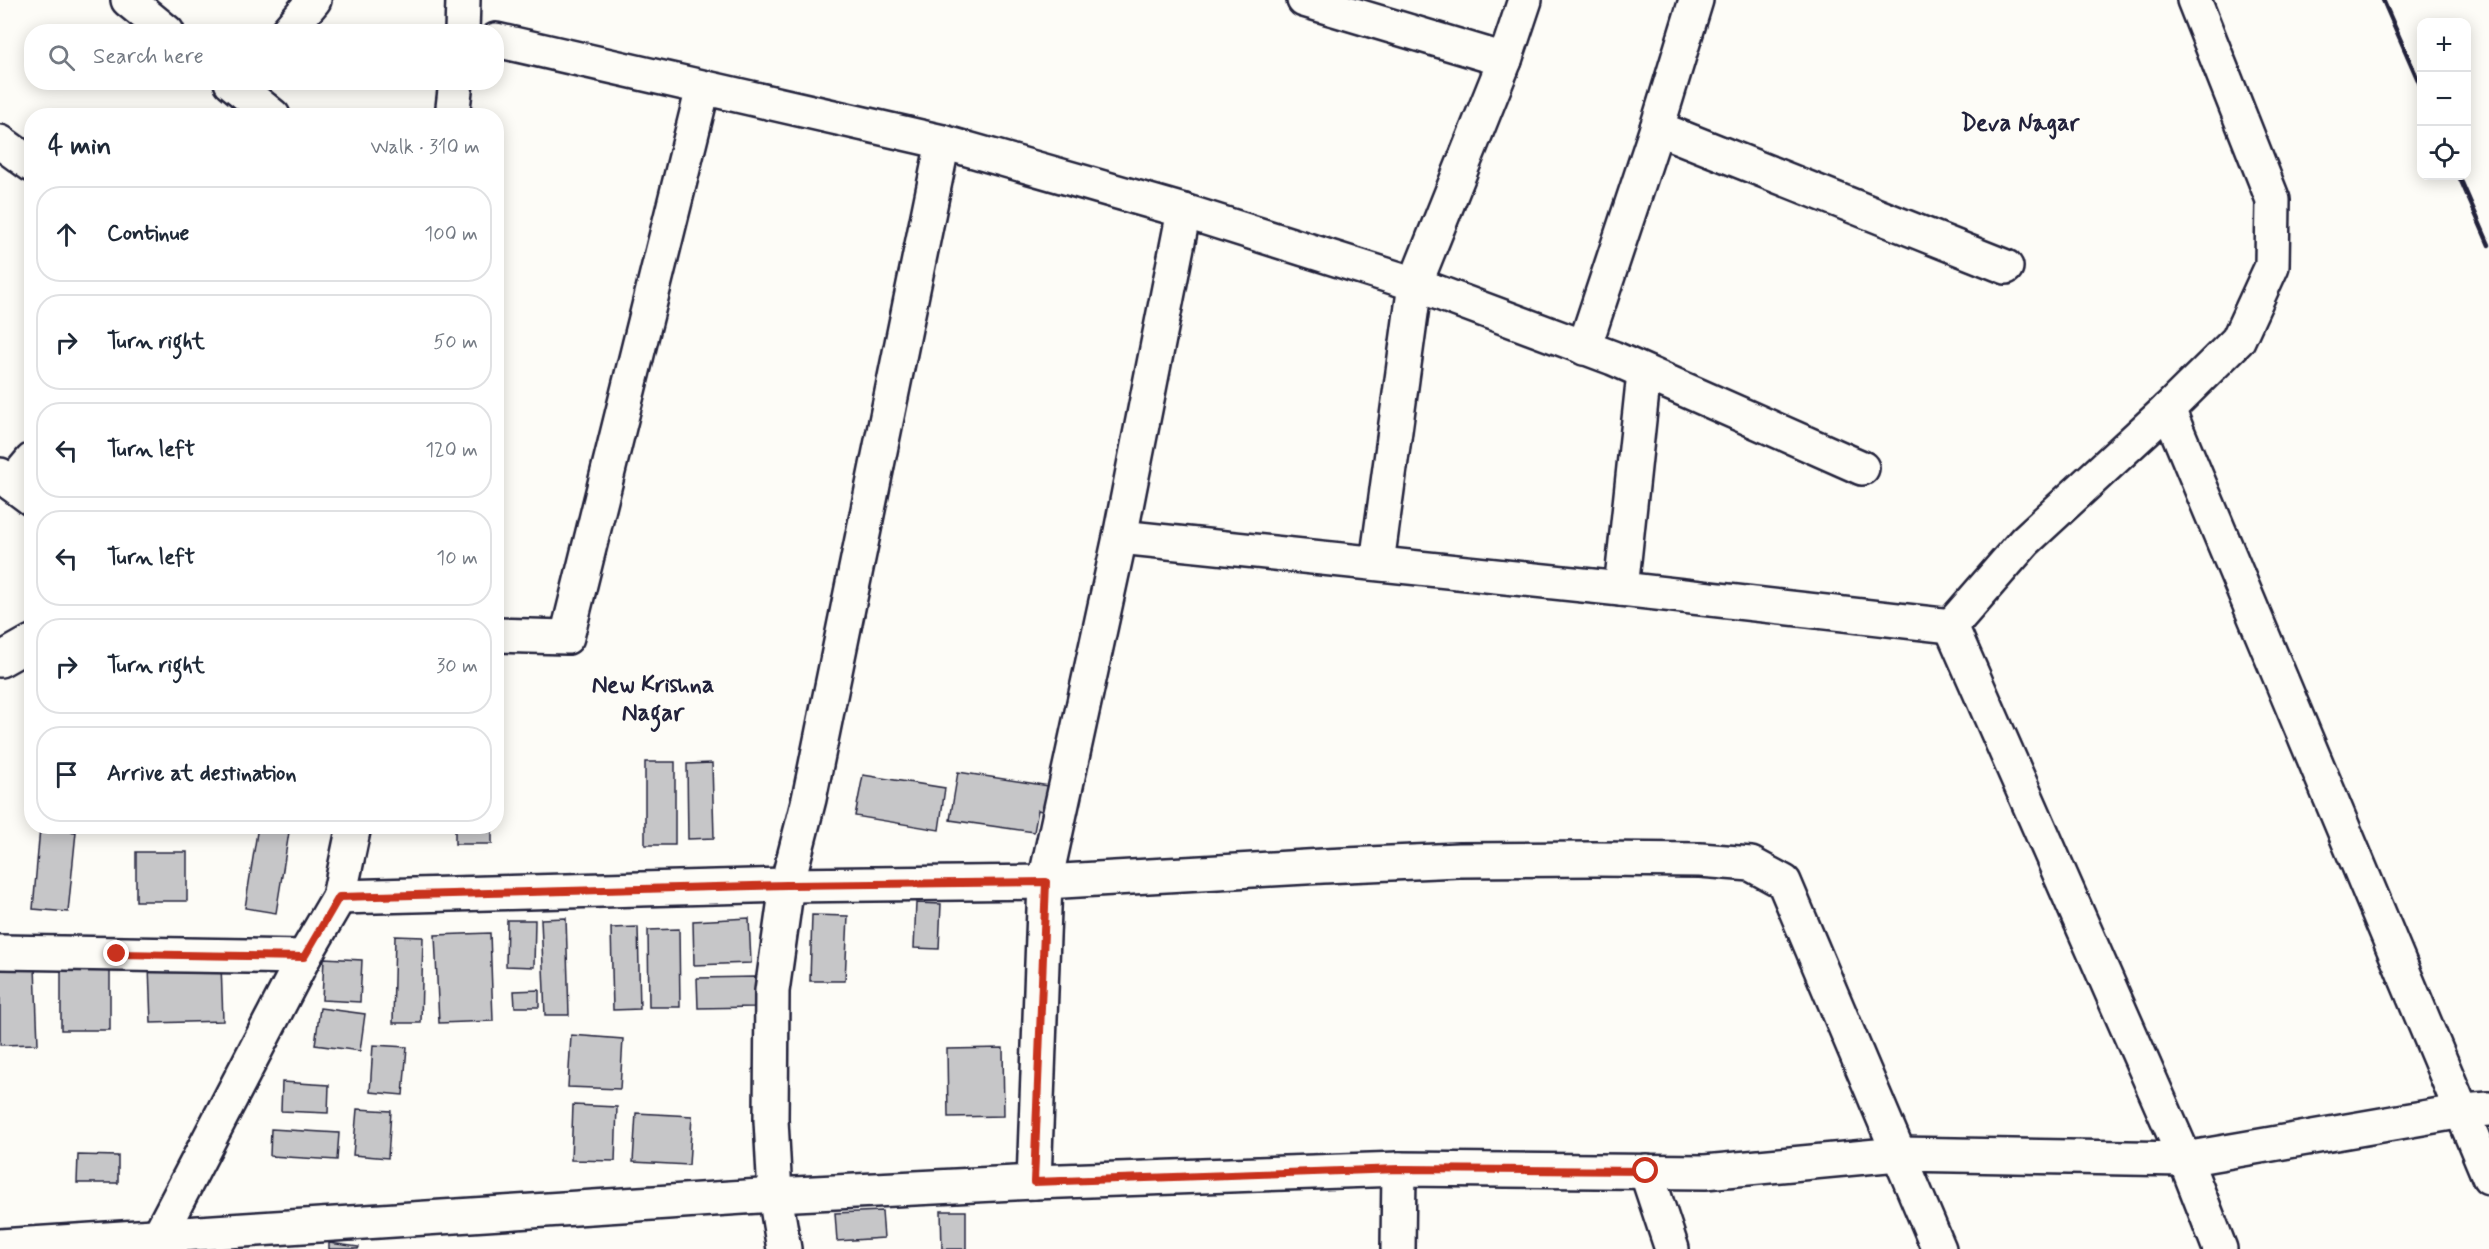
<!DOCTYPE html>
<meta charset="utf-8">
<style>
:root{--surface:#fff;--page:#f2f2f3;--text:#1f2937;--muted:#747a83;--line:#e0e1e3}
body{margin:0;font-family:Mynerve,sans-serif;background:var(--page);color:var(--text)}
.controls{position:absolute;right:18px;top:18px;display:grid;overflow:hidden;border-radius:12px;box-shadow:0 3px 15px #0003}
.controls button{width:54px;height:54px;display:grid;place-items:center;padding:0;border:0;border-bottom:2px solid var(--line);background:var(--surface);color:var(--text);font:30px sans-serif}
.stop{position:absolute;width:18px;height:18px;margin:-14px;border:4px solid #c8321e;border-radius:50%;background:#fff}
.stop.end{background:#c8321e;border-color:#fff;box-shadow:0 2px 6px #0008}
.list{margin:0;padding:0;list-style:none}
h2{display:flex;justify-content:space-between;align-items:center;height:78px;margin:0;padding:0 24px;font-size:26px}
h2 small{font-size:20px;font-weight:400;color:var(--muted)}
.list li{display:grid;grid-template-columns:39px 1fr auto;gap:18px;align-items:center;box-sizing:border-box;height:96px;margin:0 12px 12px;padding:0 12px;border:2px solid var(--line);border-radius:24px}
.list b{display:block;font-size:22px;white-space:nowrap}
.list em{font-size:20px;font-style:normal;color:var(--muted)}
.icon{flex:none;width:33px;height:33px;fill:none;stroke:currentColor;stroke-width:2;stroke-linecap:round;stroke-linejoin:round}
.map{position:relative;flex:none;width:2489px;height:1249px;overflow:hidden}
.search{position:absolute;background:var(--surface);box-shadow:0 3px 15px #0003;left:24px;top:24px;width:480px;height:66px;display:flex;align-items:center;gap:15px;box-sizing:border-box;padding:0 21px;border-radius:24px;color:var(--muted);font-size:22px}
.panel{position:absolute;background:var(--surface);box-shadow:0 3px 15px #0003;left:24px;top:108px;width:480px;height:726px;border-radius:24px}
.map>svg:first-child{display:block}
</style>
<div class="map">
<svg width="2489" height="1249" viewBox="0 0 2489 1249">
<rect width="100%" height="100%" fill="#fdfcf7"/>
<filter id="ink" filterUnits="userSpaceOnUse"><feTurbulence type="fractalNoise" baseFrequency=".0167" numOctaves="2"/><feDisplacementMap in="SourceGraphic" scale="12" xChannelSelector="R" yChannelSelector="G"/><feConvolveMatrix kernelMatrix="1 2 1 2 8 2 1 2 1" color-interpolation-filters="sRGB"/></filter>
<g filter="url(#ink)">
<g fill="#c6c6c8" stroke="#22223b" stroke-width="1.5">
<rect x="645" y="762" width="30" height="83"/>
<path d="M712 763 714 838 688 839 687 764Z"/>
<path d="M958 772 1049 786 1045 812 1038 810 1034 832 950 820Z"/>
<path d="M863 775 945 788 939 830 855 816Z"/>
<path d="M258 826H290L276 913 245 908Z"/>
<rect x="455" y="826" width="37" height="18"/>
<path d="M40 828 76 832 68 912 33 909Z"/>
<rect x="136" y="852" width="51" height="49"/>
<path d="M916 903 941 904 939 949 914 948Z"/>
<path d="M812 915 848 916 845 981H810Z"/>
<path d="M566 918 569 1015H545L541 919Z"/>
<path d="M749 918 751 963 694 965 693 921Z"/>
<path d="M507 920H535L534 967 506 966Z"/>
<path d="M638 927 640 1009 613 1010 611 928Z"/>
<path d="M679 929 680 1007H649L648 930Z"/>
<path d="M490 933 493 1021 439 1023 435 935Z"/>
<path d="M395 936 423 937 421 1023H393Z"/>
<path d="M324 958 362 960 360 1002 322 1000Z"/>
<path d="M221 964 223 1021 151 1023 149 966Z"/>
<path d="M35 967 38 1044 0 1045V969Z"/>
<rect x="61" y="967" width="49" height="63"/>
<path d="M755 977 756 1007 698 1008 697 978Z"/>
<path d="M539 990V1007H515L514 991Z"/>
<path d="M320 1008 365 1014 360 1051 315 1045Z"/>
<path d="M571 1035 623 1039 620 1089 568 1087Z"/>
<path d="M373 1045 407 1047 403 1095 370 1092Z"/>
<path d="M1003 1048 1004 1116 948 1117 947 1049Z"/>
<path d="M282 1082 329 1085 328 1113 281 1111Z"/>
<path d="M573 1105 617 1107 615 1161 571 1160Z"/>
<path d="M357 1109 391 1111 388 1158 353 1155Z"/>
<path d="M636 1113 692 1116 689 1165 633 1162Z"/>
<path d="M271 1129 339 1133 337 1160 270 1156Z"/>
<path d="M78 1155 118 1156V1183H77Z"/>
<path d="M882 1211 884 1238 837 1241 835 1213Z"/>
<path d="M941 1211H966V1249H942Z"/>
<path d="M329 1243 359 1247 358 1249H329Z"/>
</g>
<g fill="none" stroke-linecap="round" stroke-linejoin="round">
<g stroke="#22223b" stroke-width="38">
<g id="street">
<path d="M128 0 167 32"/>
<path d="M1304 0 1505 60"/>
<path d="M287 32 314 0"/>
<path d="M462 32 463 0"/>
<path d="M496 40 943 142 1184 211 1415 284 1613 358 1862 468"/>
<path d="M231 82 273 116"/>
<path d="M452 116 456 82"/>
<path d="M1657 128 2006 267"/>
<path d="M0 142 32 165"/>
<path d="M1584 348 1657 128 1696 0"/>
<path d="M2168 409 2489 1177"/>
<path d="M0 475 32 499"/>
<path d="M12 484 32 460"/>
<path d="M1120 537 1621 589 1951 626"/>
<path d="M1377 563 1415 284 1505 60 1525 0"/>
<path d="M1621 589 1644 373"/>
<path d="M1951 626 2025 541 2168 409 2238 340 2272 266 2273 200 2194 0"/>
<path d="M1951 626 2185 1159 2220 1249"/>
<path d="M496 635 567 637 703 88"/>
<path d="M0 660 32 642"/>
<path d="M339 897 787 885 1045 882 1323 866 1459 860 1596 859 1700 860 1751 864 1784 882 1939 1249"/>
<path d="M0 952 304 957"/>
<path d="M1646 1171 1672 1249"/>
<path d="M1034 1182 1045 882 1120 537 1184 211"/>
<path d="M0 1246 775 1195 1034 1182 1399 1169 1705 1172 1898 1154 2185 1159 2463 1111 2489 1109"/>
<path d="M152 1249 304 957 339 897 354 826"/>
<path d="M784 1249 775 1195 771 1120 772 991 787 885 809 799 943 142"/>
<path d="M1398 1249 1399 1169"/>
</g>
</g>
<use href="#street" stroke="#fdfcf7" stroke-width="33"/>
<g stroke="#22223b" stroke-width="4.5">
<path d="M2383 0 2422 89"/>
<path d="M2459 176 2489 245"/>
</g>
</g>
</g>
<g fill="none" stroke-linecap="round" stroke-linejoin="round" filter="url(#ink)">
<path stroke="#c8321e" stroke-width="8" d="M117 954 304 957 339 897 787 885 1046 882 1034 1182 1399 1169 1646 1171"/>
</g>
<g text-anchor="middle" stroke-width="5" stroke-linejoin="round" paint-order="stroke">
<g font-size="24" font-weight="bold" fill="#22223b" stroke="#fdfcf7">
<text x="2020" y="130">Deva Nagar</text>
<text x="653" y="692">New Krishna<tspan x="653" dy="28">Nagar</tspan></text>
</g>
</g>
</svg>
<div class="controls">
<button>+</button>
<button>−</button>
<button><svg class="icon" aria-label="locate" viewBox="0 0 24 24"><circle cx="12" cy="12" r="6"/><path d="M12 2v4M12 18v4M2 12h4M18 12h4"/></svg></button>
</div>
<div class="stop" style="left:1646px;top:1171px"></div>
<div class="stop end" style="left:117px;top:954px"></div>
<div class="search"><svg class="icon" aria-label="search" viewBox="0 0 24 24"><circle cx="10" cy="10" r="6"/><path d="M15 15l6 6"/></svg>Search here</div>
<section class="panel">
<h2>4 min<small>Walk · 310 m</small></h2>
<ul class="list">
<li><svg class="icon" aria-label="ahead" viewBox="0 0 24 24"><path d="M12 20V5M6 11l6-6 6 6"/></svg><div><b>Continue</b></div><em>100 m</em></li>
<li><svg class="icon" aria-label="right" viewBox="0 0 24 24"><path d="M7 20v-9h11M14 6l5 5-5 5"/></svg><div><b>Turn right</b></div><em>50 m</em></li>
<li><svg class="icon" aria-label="left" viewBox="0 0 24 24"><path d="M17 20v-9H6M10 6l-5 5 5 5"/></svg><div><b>Turn left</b></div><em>120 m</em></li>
<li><svg class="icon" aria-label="left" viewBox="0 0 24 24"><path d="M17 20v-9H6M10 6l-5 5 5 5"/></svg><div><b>Turn left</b></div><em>10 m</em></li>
<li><svg class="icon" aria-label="right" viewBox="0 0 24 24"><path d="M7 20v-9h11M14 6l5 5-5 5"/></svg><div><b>Turn right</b></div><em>30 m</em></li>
<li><svg class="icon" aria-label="arrive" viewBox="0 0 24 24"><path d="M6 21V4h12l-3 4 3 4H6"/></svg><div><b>Arrive at destination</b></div></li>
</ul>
</section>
</div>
